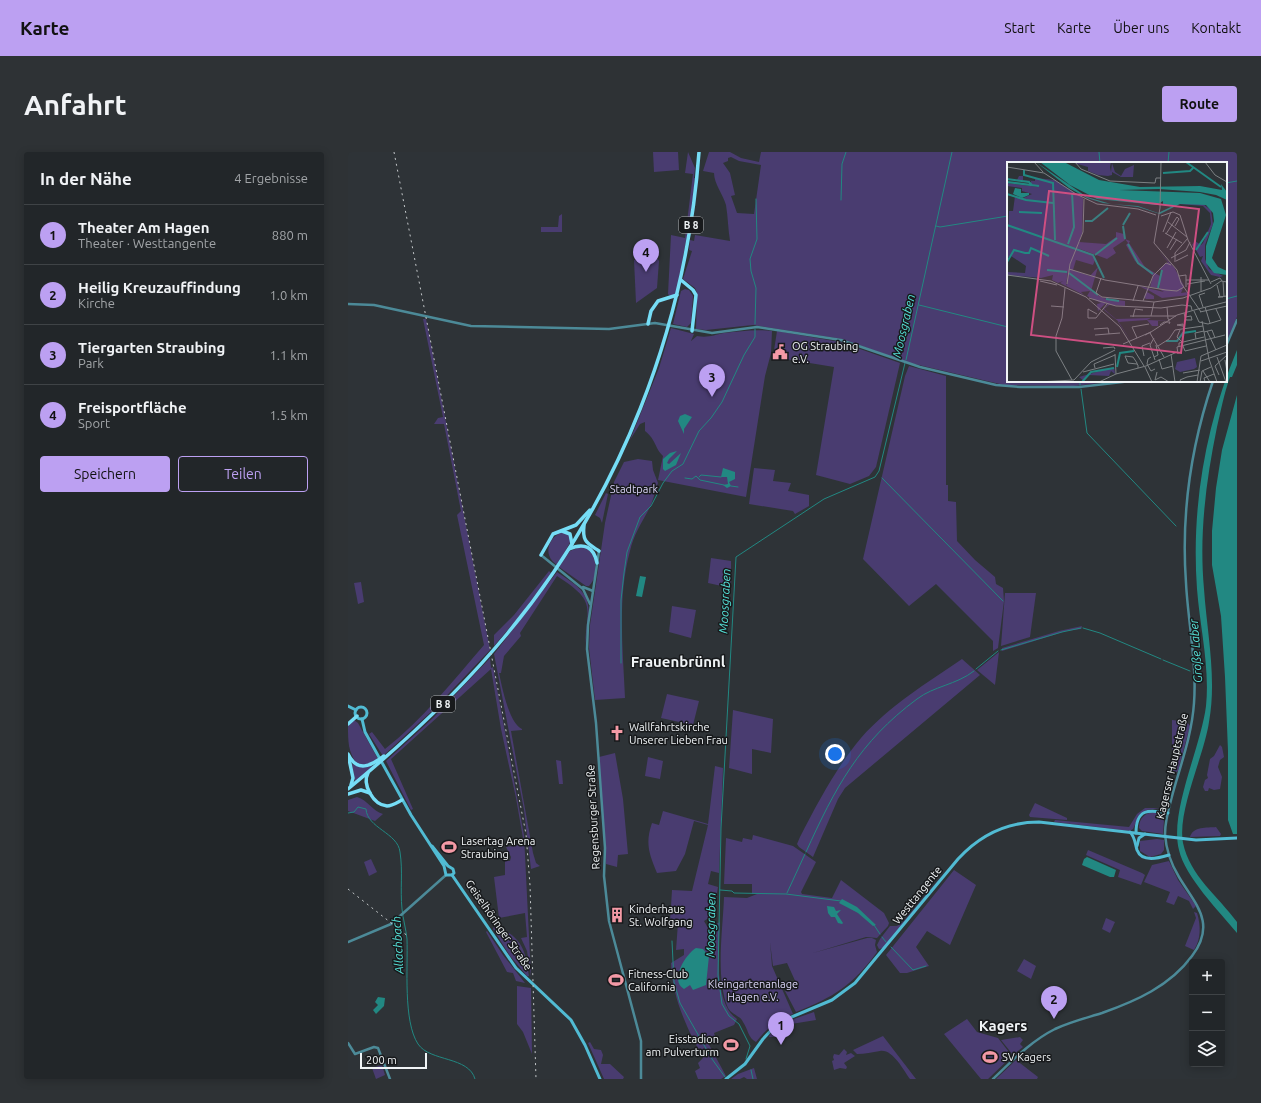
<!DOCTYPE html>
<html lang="de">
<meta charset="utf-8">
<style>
:root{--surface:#222629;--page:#2e3235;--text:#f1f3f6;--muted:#a2a5a8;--line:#3f4346;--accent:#bca0f2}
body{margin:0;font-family:Ubuntu,sans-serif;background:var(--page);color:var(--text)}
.controls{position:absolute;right:12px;bottom:12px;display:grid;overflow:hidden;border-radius:4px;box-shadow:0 2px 10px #0003}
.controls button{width:36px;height:36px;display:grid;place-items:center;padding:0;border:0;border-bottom:1px solid var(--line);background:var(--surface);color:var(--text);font:20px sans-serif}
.scale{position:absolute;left:12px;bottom:10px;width:67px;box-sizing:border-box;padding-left:4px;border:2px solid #f0f4f6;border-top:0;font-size:11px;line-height:14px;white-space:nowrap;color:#f0f4f6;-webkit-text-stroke:3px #181a1c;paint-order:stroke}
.you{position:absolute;left:487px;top:602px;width:14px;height:14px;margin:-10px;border:3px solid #fff;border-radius:50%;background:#1a73e8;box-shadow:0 0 0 6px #1a73e833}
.badge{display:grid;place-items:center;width:26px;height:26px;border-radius:50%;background:var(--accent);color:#111;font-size:13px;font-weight:700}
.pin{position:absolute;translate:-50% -33px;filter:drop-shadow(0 1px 2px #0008)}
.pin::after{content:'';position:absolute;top:21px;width:14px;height:12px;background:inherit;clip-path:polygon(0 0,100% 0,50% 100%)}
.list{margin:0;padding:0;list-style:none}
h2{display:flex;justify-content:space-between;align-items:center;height:52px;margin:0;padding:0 16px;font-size:17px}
h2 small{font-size:13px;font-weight:400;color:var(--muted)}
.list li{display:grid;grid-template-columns:26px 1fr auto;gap:12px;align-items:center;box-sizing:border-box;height:60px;padding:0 16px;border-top:1px solid var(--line)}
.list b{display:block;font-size:15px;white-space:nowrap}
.list p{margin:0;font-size:13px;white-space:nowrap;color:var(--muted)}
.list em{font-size:13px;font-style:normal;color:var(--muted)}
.actions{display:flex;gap:8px;padding:12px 16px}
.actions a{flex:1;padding:9px 0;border:1px solid var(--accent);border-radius:4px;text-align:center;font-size:14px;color:var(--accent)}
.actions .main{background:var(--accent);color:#111}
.icon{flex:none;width:22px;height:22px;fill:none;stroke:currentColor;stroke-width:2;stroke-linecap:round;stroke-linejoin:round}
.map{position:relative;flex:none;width:889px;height:927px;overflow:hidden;border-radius:4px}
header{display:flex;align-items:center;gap:24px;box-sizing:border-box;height:56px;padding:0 20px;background:var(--accent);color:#111}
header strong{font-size:19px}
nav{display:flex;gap:22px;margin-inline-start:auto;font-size:14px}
.intro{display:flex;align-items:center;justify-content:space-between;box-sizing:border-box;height:96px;padding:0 24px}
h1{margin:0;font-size:28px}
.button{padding:10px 18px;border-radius:4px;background:var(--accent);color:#111;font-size:14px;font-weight:700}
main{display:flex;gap:24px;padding:0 24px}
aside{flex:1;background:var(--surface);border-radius:4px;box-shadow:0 2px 10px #0003}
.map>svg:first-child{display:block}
</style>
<header>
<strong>Karte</strong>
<nav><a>Start</a><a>Karte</a><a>Über uns</a><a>Kontakt</a></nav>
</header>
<div class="intro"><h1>Anfahrt</h1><a class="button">Route</a></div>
<main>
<aside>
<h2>In der Nähe<small>4 Ergebnisse</small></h2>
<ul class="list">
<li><span class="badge">1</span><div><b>Theater Am Hagen</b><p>Theater · Westtangente</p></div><em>880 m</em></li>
<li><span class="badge">2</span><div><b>Heilig Kreuzauffindung</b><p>Kirche</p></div><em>1.0 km</em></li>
<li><span class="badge">3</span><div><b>Tiergarten Straubing</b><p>Park</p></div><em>1.1 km</em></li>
<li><span class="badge">4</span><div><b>Freisportfläche</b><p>Sport</p></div><em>1.5 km</em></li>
</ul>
<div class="actions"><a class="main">Speichern</a><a>Teilen</a></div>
</aside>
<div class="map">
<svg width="889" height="927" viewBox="0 0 889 927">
<rect width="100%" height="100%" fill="#2e3337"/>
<g fill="#493c70" fill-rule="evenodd">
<path d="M305 0H330L331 18 306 20Z"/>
<path d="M340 0 347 16 346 26H347L343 63 328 142 322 144 320 142 323 83 337 86 345 22 337 21Z"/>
<path d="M361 0H382L393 6 411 10 413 0H889V165L878 191V11H660V229H769L726 234 656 233 562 211 494 187 405 173 358 178 348 177 349 141 347 136 335 127 344 99 341 98 342 88 346 89 347 83 382 89C380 77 380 65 378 53 375 42 366 32 366 21L355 19ZM383 5 391 9 413 13 406 62 389 61 383 44 387 43 382 21 375 11 380 9V6Z"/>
<path d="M214 62V80H193V75H210L211 64Z"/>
<path d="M310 107 311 109 309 136 288 151 286 108Z"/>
<path d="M337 137 341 138 345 144 343 171 339 175 325 172 333 139Z"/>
<path d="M75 167H78L142 498 85 558 35 604 21 582 24 580 37 597C75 567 105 529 136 493L109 363 113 359 96 272H86L90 266 95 265Z"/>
<path d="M323 176 346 182 343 189 349 184C360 186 366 183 376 181 393 179 408 177 424 179L423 201 417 224 398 345 310 328 315 304C306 295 309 289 297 279V270L292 272 282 288 311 216Z"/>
<path d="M429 179 492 190 552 211 528 315 521 324 502 332 468 323 486 215 425 205Z"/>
<path d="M561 214 598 224V333H600V349L608 350 609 389 627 408 647 425 648 432 655 436 656 449 650 496 645 499V489L588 432 561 454 515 407 557 224Z"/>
<path d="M290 307 304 309 305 318 310 331C307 339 305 350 301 357 294 370 285 384 282 399 269 446 275 498 277 546L247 548 241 496 242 473 257 371 266 330 276 310Z"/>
<path d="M406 316 427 318 425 329 443 331 440 339 461 343V354L447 362 445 359 401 352Z"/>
<path d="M258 341 260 342 254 371 252 366 247 363Z"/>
<path d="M215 380 221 383 223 389 209 413C194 403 200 385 215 380Z"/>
<path d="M234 394C249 399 252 423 241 434H238L211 415 222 399Z"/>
<path d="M363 406 383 409V436L360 431Z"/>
<path d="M201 419 203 421 174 461 146 494V483L166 463Z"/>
<path d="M209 420C217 426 229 432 235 441 246 455 238 479 237 495 239 453 249 450 209 424L172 481 173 484 156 504 153 521H151C154 535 161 571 174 577V578L163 579 185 701 188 711 192 714 183 717 176 658 146 502Z"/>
<path d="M13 430 16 450 10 452 6 431Z"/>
<path d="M657 441H688L682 485 653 494Z"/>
<path d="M324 454 348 458 343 486 321 480Z"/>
<path d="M734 474 733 477 718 479 654 499V496L711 479Z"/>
<path d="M651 500 647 533 629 518Z"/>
<path d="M142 506 143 516 145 515 176 683 183 825 179 799 173 786 179 785 177 761 151 766 146 725 157 723V709H162L163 705 158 695 176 692 168 646 153 577 143 517 43 607 65 657 63 658 38 609 86 565Z"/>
<path d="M614 507 632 523 497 636 490 647 465 705 451 695 449 692 452 685C470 650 488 616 513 586 541 554 579 531 614 507Z"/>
<path d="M319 542 351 549 345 573 313 566Z"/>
<path d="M385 558 425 567 423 601 404 597V622L381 616Z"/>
<path d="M6 568 10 571 30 607 17 613 9 612C0 600 0 589 0 574Z"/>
<path d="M824 568 839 570 842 574 830 619 827 621H824Z"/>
<path d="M872 593 874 595 876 605 872 608 870 615 874 625 872 637 866 638 861 636 860 639H857L855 635 857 628 860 626 859 623 862 607 866 604Z"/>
<path d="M267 601 275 647 280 702 270 703 269 715 258 712 251 605Z"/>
<path d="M300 605 315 609 312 627 297 624Z"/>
<path d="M208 608 213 609 215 632H211Z"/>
<path d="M4 612 15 615 26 614 7 630Z"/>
<path d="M367 614 375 616 371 721 363 719 360 732 370 735 366 759 367 762 356 769 360 776 372 770C371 796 365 850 389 867L386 873 366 881 367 884 359 889 378 924 373 927H350L347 919 352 916 350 911 355 906C339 877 324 845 323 811L336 803V797L328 798 330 771 322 770 324 738 344 739 360 673 346 669 337 702 328 719 309 721C301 702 297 691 304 671L311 673 315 659 360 672Z"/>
<path d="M9 645C20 648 24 659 35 662L27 669 0 659V648Z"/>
<path d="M687 651 719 666V668L682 665 681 663Z"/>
<path d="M797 656H812L799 658 792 662 785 677 782 679 706 670 707 668 781 675 789 662Z"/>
<path d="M806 660 814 663 816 668 815 682 794 679 791 676C791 666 797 661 806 660Z"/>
<path d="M868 675 873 682 872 684 842 685C845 674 859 676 868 675Z"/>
<path d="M405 683 445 694 468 710 453 740 454 742 484 746 493 728 536 761 541 771 540 774 529 786 518 785 465 801 519 786H524L528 788 527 793 529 800C505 833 486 845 448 860L437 839 449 833 439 811 425 814 422 790 424 814 445 862C429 868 418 877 408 890 400 886 400 877 395 870 393 864 384 863 380 856 367 826 375 777 376 745L399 746 409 742H404V732H376L378 686 394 690 395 686 404 688Z"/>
<path d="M809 687 816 688V698L813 702 802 705 792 699V689Z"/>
<path d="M740 698 794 721 797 723 793 733 770 725 772 718 738 703Z"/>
<path d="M23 707 29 720 21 724 16 710Z"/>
<path d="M821 709 830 728 848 754 845 757 841 749 830 744 826 753 818 750 822 740 796 730 804 713Z"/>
<path d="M601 715 535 796 531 797 529 793 532 787 542 774H549L555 770Z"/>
<path d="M606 718 628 733 602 793 579 779 568 795 581 814 559 821H552L538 803Z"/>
<path d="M846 760 849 761C853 774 853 787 846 798L837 794 848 766Z"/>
<path d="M758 766 767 770 762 781 754 777Z"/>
<path d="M147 773C153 774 157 778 161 781 177 792 178 805 181 824H179L162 804 145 777Z"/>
<path d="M139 779 155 803 177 831 168 829 165 821 159 820 138 780Z"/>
<path d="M676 807 688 814 683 827 669 819Z"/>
<path d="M169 834 183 836 184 902 175 880 169 872Z"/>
<path d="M466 860 468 868 437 873 429 885H421L422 882 440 869Z"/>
<path d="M619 867 629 880 650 886 664 904 640 927H633L596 882Z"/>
<path d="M535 884 568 927H562C555 918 545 897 532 899 524 900 517 902 509 902L505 898Z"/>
<path d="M672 885 675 888 672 892 675 895 665 903 653 888Z"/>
<path d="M242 890 246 897 253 898 255 903 253 912H262L276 925 275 927H256L240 891Z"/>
<path d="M496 897 499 900 498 903 503 901 507 904 496 911 499 915 498 917 492 916 486 918 484 909 486 908 485 905 486 902 491 903Z"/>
<path d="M668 908 690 925 689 927H648Z"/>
<path d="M34 913 37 923 28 927 24 916Z"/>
<path d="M406 916 409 927H399L396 925 392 927H383L390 922Z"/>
</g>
<g fill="#228882">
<path d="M889 198V213L884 225H882C876 242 873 258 869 275 858 329 851 382 856 437 859 481 869 526 861 570 856 604 829 659 835 691 842 724 870 744 889 770V781C871 759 837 725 831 698 821 660 853 595 858 554 862 515 852 476 849 437 843 354 858 272 889 198Z"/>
<path d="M889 243V682H885L880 668V599L877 525 873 464 864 413V379L868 336 874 298Z"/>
<path d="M337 262 344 265 336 277V282L330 269 332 264Z"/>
<path d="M329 299 321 307 319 311 321 312 333 301 328 313 317 319 315 317V307L322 301Z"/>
<path d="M375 316 387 320V327L381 330 383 334 379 336 375 333 380 332 379 325H373Z"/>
<path d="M292 424 298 425 294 445 288 444Z"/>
<path d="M739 705 768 718 766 725H762L734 713 736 707Z"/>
<path d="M494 747 509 755 528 773 525 774 510 761 491 751Z"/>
<path d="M479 754 486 755 488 759 493 758 489 762 495 771 494 772 490 771 487 765H483L480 761Z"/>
<path d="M348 796 355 797 361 804 358 833 345 838 342 833 336 837C321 828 338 802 348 796Z"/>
<path d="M30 845 37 846 36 854 28 862 25 858 30 853 27 850Z"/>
</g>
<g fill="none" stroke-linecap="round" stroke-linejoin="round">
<g stroke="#228882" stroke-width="1">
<path d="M751 0 752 11"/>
<path d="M820 11 821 0"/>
<path d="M878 31 889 29"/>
<path d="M493 48 494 12 498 0"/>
<path d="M588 74 592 75 660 64"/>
<path d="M878 147 889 144"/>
<path d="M571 153 660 175"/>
<path d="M407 172 408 136 403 119 402 107 409 87 408 47"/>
<path d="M558 208 604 0"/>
<path d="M732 229V233"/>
<path d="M733 237 739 281 828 374"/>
<path d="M351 325 353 323 373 325"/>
<path d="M337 326 344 327 348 324 352 328 376 333"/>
<path d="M534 326 655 449"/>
<path d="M383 334 390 335"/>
<path d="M735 476 752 481 813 507"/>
<path d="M653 498 714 480 733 476"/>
<path d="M815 508 842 519"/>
<path d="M273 511V448L276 421 279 400 292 365 303 354 315 331 324 319 335 312 351 279 363 266 374 250 396 203 407 185V177"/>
<path d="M628 517 650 499"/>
<path d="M0 661 6 660 10 655 18 657C19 676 50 681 52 700 55 719 52 737 54 757 55 767 58 777 59 787 60 815 55 869 70 892 82 910 121 904 127 927"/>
<path d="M458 700C487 636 511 590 569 547 586 534 608 533 626 519"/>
<path d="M372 738 384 739 386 741 438 742 493 749"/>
<path d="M439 741 457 702"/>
<path d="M526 773 532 782"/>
<path d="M534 785 538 790"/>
<path d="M324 789 326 830 332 851 364 907 377 925"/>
<path d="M543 795 565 818 578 814"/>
<path d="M398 907 402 894 391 872 381 864 374 852 370 823 373 676 388 405 476 347 527 325 531 319 557 211"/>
<path d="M403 918 405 927"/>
</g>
<g stroke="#4c8a98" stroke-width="2.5">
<path d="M0 152 26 153 123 174 261 177 307 171 364 181 409 175 493 188 572 215 648 233 672 235H731L783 229"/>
<path d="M878 194 889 168"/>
<path d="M251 399 240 473 239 497 248 571 257 696 256 724 261 769 293 889V927"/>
<path d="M193 403 235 437 242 452"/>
<path d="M235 435 245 439"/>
<path d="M0 790 43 772 98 723"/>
<path d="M0 891 7 902 26 895 30 896 42 927"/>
<path d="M645 927C664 909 683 889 707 877 722 870 738 866 754 861 788 849 822 834 844 804 869 771 847 752 831 725 823 712 818 697 817 682 817 666 822 652 826 637 834 609 844 581 846 551 849 511 840 470 838 431 833 362 843 294 865 229"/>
</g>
<g stroke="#51bbd3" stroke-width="3">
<path d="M0 554 8 558"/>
<circle cx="13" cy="561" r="6"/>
<path d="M14 567 17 580 63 663 96 714 98 723H104L106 721 105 717 100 714 84 694"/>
<path d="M782 680C787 685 787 691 789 698 794 711 811 706 821 703"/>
<path d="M788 681C788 657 800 657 820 661"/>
<path d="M789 694 791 686 797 682"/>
<path d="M104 723 168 816 223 868 237 893 252 927"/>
<path d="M378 927 397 912 415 887 427 874 439 867 484 848 507 831 610 707C632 683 658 670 691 670L848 688 889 686"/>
</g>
<g stroke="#76ddf6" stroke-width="3.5">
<path d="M333 128 345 138 348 143 344 179"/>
<path d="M300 172 303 159 310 149 329 143"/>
<path d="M236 373C234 390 239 391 251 399"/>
<path d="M214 379 222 382 224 392"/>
<path d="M221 397C236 390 246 395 249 411"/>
<path d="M193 403 205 382 228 373 242 358"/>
<path d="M0 572 9 564"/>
<path d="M0 602C9 621 23 614 36 604"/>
<path d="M1 607 5 626 3 633"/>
<path d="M20 621C14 632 25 653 39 654 44 654 50 650 54 648"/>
<path d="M0 637C57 590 112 539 159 482 272 346 338 176 351 0"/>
<path d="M0 642 13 638 22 641"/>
</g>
<g stroke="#c5c9cb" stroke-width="1" stroke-dasharray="2 4" stroke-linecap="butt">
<path d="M46 0 178 682 182 733 188 927"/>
<path d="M0 737 61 785"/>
</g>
</g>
<defs>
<g id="civic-bare" transform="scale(1.2)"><path d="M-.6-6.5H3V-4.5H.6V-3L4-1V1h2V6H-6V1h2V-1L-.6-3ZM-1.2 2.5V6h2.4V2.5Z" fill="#f49aa6" stroke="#181a1c" stroke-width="2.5" paint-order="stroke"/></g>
<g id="church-bare" transform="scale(1.2)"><path d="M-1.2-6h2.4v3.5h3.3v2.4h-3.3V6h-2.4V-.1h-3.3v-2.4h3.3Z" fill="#f49aa6" stroke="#181a1c" stroke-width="2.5" paint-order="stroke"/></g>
<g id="stadium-bare" transform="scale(1.2)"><path d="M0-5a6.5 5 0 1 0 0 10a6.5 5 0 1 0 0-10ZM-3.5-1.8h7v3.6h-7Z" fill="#f49aa6" stroke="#181a1c" stroke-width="2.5" paint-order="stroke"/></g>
<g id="building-bare" transform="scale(1.2)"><path d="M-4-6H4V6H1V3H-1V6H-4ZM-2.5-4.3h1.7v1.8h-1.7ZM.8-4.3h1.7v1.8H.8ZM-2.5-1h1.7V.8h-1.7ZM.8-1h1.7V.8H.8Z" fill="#f49aa6" stroke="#181a1c" stroke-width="2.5" paint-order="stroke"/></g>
</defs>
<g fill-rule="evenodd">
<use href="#civic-bare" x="432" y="200"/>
<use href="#church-bare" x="269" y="581"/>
<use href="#stadium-bare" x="101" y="695"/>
<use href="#building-bare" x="269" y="763"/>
<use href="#stadium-bare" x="268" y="828"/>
<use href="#stadium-bare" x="383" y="893"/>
<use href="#stadium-bare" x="642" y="905"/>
</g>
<g text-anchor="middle" stroke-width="3" stroke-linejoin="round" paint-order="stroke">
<g fill="#181a1c" stroke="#afb3b5" stroke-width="1">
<rect x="331" y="65" width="24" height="16" rx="3"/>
<rect x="83" y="544" width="24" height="16" rx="3"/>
</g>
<g font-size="10" font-weight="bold" fill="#f0f4f6">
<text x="343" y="77">B 8</text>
<text x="95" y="556">B 8</text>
</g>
<g font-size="11" fill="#f0f4f6" stroke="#181a1c" text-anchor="start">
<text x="444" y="198">OG Straubing<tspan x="444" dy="13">e.V.</tspan></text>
<text x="281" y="579">Wallfahrtskirche<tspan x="281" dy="13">Unserer Lieben Frau</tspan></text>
<text x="113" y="693">Lasertag Arena<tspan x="113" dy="13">Straubing</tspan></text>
<text x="281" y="761">Kinderhaus<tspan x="281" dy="13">St. Wolfgang</tspan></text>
<text x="280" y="826">Fitness-Club<tspan x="280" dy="13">California</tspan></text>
<text x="371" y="891" text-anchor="end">Eisstadion<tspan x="371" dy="13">am Pulverturm</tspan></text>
<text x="654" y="909">SV Kagers</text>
</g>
<g font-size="11" fill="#dad4f7" stroke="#181a1c">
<text x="286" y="341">Stadtpark</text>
<text x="405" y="836">Kleingartenanlage<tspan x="405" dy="13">Hagen e.V.</tspan></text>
</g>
<g font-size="11" fill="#f0f4f6" stroke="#181a1c">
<text transform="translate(824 614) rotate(-77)" y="4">Kagerser Hauptstraße</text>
<text transform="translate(245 665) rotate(-93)" y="4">Regensburger Straße</text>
<text transform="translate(569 743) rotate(-51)" y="4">Westtangente</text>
<text transform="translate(151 773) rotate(55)" y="4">Geiselhöringer Straße</text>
</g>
<g font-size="12" font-style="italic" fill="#55e1d8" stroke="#181a1c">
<text transform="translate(556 174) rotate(-77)" y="4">Moosgraben</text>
<text transform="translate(377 449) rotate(-87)" y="4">Moosgraben</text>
<text transform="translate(848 499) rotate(-94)" y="4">Große Laber</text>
<text transform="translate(363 773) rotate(-89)" y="4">Moosgraben</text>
<text transform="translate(50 793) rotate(-93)" y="4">Allachbach</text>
</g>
<g font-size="15" font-weight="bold" fill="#f0f4f6" stroke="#181a1c">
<text x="330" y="515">Frauenbrünnl</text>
<text x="655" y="879">Kagers</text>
</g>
</g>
<g transform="translate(659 10)">
<rect width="220" height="220" fill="#2e3337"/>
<path d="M104 0 103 5 104 10 105 1 108 10 114 14 118 7 127 3 126 15H114L105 10V13L101 14 91 13 81 9V5L67 1ZM12 14H16V18L28 19V16L48 18 76 36 75 71 72 80 99 82 109 75V70L117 72 116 65V63L118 78 106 86 109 91 100 97 70 86 86 93 88 98 86 103 69 98 66 108 83 114 91 105 84 129 96 136 118 139V144L102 143 97 147 109 157 144 156 140 158 162 159H151V164H145L140 158 111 160 124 179 111 159 96 147 101 143 99 141 91 149 90 142 94 141 80 134 83 129 74 130 77 133 59 124 61 120V110L59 124 53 121 56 119 51 121 45 118 46 113 34 116 0 113V110L18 111 19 104 4 94 0 96 2 49H6L8 34 14 37 25 32 15 29V26L0 24V21L32 25 24 22V19L10 18ZM172 42H196L204 48 206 62 198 83V97L202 107 216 114 213 115 204 113 194 99 196 94 193 95 189 88 192 84 189 88 185 83 188 79 194 83 196 81 204 62 203 51 196 44ZM118 77 123 79 122 81 138 105 153 114 155 109 152 107 161 100 152 90 167 105 177 124 174 131 181 130 183 133 155 136 141 128 140 130 147 134V137H139L137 135 140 128 132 124 157 130 152 127 153 122 150 126 143 125 146 114 128 99 119 83 121 81ZM188 196 190 205 187 207 173 210 168 207 170 200ZM107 205 108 212 104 209 102 214 81 213 77 219 72 215Z" fill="#493c70"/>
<path d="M29 0 80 35 104 42 131 44 151 51 168 43H156V39L150 43 90 37 63 23 33 0H57L92 18 133 25 193 24 215 28 214 22 220 30V38L209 33 193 30 152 27 112 28 193 31 214 37 219 53 205 96 211 105 220 109V113L207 111 199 101V84L207 59 206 51 199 43 173 42 153 52 131 45 96 41 80 36 62 26ZM8 26 14 27V31H22V33L15 36 6 32Z" fill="#228882"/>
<path fill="none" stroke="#228882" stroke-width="2" d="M179 0 214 25M17 8V13L46 21 48 78M156 11 183 9 186 6M0 17 22 20 25 23M0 20 32 24M0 32 19 38 46 41M12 50 35 51M78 59H85L101 46M0 63 86 93 97 116M116 63 123 51M116 64 118 77M61 82 67 65 65 31M121 82 131 101 146 112M189 88 201 70M88 93 110 76M0 100 7 88 18 91H22L24 86 42 94M40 108 60 110M62 111 91 133M151 126 155 108M99 137 112 139M159 179H170L176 171 189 169M110 205 113 191 127 189M75 220 84 210 107 206"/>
<path fill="none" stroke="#7c8083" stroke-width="1" d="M27 0 36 10M68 0 74 7 103 19 148 21 149 16H154M154 0 153 46 147 81 170 108 174 121 194 150M198 0 208 13 220 20M0 5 37 11 69 32 90 42 131 47 149 53M154 54 166 50 173 53 181 78 204 122M161 60 180 75M156 70 164 50M158 71 175 81M159 72 170 55 172 57 168 64M160 86 169 70M163 88 170 77M164 96 179 88 183 80M169 99 181 93M168 100V91L181 76M62 107 98 118 159 128 170 129 177 125M0 113 44 119 79 135 113 165 137 204M172 114 179 113V125M194 115V129M94 116 89 131 95 135 147 140 176 136 204 126 214 119 220 120M179 118H202M33 119 50 123M216 119 217 135M204 120 213 116 215 119M60 122 63 102 76 70 77 37M180 122 198 119M210 123 213 135M58 126 55 156 49 174V189L65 218M216 135H211L220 134M82 136 109 144 154 146 175 143 184 144 185 148M126 139 131 124M136 139 146 114 159 101 164 103M147 140 144 154H169M44 144 57 145M160 145 161 157 163 158M196 145 192 133 198 131M198 145 203 161M191 147 219 140M209 147 214 158M187 149 192 160 201 162 214 158M193 150 220 144M177 151 178 155 179 158H185L184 154 178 155M90 152 81 147V156H89L100 142M123 154H144M126 155 128 147 136 148M195 159 202 197 210 220M153 163 157 160H163L162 162M220 163V180M176 164 170 163 176 162 177 170M87 167 101 166 102 172M173 168 170 175 175 180M200 169 209 188M144 170 170 153 191 147M197 170 205 168 208 176M143 171 157 195M88 173 113 171M130 176 125 165 142 162M147 176 143 183 148 198M189 177 188 171 197 169M116 182 144 170 138 173M151 184 162 177 168 168 196 164M176 184 178 189 199 184M172 185V181L197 175M96 186 107 185 108 187M108 192 109 212M164 192 168 220M171 192 170 185 218 173M137 194 135 184 143 181M144 195 141 197 140 202 144 209 148 207M147 195 151 193 149 183M210 195 219 220M152 197 155 207 166 204M218 198 220 210M194 199 220 190M130 202 121 201 118 194 126 195 130 201V202L131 203V206M138 205 145 220M88 206 87 202 108 193M196 209 203 220M76 210 107 202M150 210 148 218 154 215 162 220M176 211 193 208M212 213 208 204 220 193M31 220 67 218 84 200 108 188M92 220 109 212 139 204 170 190M174 220 173 218 180 215 191 213M190 220 194 194 220 183M193 220 195 209 204 205M198 220 197 216 207 212"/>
<path fill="#ce4f82" fill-opacity="0.15" stroke="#ce4f82" stroke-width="2" d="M42 29 192 47 174 191 24 173Z"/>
<rect width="220" height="220" fill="none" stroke="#f0f4f6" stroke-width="2"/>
</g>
</svg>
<div class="controls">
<button>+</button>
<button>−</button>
<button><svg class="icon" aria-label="layers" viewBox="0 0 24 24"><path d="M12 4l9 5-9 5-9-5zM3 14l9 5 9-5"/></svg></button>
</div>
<div class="scale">200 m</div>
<div class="you"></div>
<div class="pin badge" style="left:433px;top:893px">1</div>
<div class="pin badge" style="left:706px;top:867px">2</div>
<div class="pin badge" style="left:364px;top:245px">3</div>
<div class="pin badge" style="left:298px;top:120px">4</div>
</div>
</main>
